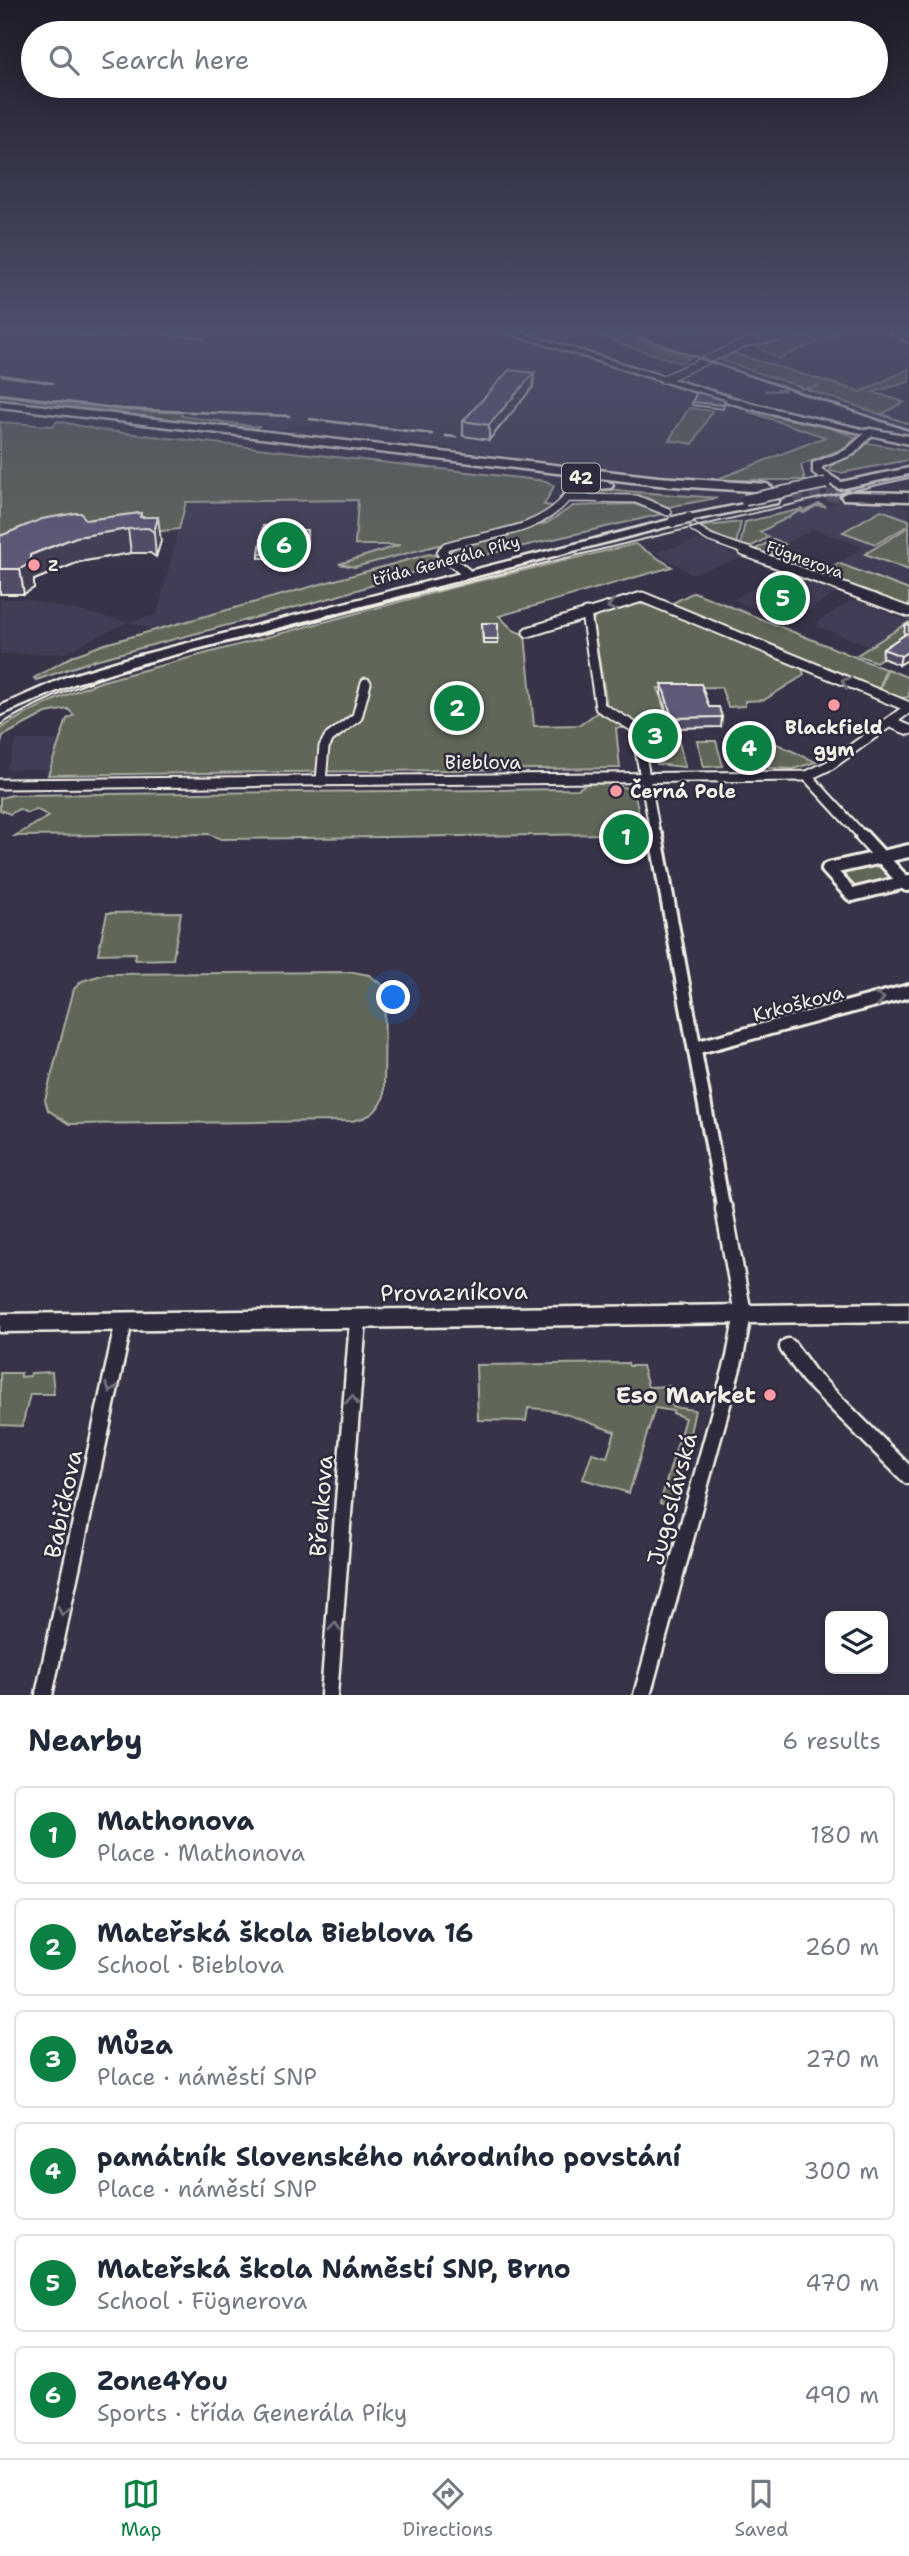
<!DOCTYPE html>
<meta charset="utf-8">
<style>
:root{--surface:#fff;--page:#f6f6f7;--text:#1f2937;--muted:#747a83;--line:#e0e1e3;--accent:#0b8043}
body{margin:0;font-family:"Shantell Sans",sans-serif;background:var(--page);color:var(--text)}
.controls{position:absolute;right:21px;bottom:21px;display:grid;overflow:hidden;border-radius:10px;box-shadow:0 4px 18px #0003}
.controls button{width:63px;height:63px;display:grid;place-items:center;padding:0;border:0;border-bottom:2px solid var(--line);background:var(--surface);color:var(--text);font:35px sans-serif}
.you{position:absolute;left:394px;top:998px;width:24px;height:24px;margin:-18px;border:5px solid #fff;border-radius:50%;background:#1a73e8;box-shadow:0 0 0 10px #1a73e833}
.badge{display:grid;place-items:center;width:46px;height:46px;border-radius:50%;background:var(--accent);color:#fff;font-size:23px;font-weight:700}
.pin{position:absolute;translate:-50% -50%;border:4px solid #fff;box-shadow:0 2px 7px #0006}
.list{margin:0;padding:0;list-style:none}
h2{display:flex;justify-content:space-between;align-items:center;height:91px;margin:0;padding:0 28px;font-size:30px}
h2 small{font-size:23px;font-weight:400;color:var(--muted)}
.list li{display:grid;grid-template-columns:46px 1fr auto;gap:21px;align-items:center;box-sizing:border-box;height:98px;margin:0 14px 14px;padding:0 14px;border:2px solid var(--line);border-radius:10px}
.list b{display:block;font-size:26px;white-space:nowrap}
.list p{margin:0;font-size:23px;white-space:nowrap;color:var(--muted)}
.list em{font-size:23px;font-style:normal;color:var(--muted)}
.icon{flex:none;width:38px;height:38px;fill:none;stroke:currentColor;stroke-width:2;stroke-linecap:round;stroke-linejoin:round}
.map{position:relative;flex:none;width:909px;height:1695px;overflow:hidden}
.search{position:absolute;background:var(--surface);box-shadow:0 4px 18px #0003;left:21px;right:21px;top:21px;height:77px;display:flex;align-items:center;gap:18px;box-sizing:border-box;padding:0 24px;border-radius:38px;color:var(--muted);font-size:26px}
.sheet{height:763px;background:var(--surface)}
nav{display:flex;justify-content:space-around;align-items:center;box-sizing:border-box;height:98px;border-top:2px solid var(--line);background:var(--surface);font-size:19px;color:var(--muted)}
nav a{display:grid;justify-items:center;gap:4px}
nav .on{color:var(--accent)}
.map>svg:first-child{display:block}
</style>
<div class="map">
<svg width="909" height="1695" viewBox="0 0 909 1695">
<rect width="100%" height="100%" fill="#383349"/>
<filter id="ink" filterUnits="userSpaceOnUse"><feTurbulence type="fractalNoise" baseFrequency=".0143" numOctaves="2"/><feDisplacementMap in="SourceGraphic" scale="14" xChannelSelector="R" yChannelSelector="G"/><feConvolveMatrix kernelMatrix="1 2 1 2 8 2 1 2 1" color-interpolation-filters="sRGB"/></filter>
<g filter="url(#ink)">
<g fill="#433e57">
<path d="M0 332H491L671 387 669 391 695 395 826 437 715 480 613 471 402 441 398 433 325 423 280 429 180 416 181 413 56 404 0 395Z"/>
<path d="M615 332H637L880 414 909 399V422L894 418 909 424V433Z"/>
<path d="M646 332H746L760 338 714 353Z"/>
<path d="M841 332 909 352V369L861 392 767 363Z"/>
<path d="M358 500 401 545 340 564 355 567 422 550 429 554 157 629 127 622 64 653 0 654V599H25L127 622 157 615 185 502Z"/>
<path d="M841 501H885L879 504 909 508V590L838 563 864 547 813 529 785 544 759 533 800 511 804 512 816 506 823 509Z"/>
<path d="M699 540 731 553 743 558 691 574 656 552Z"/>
<path d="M780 573 796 578 836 593 790 622 733 600Z"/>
<path d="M857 601 909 621V622L871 647 817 626 820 624 817 622 849 602Z"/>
<path d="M17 740H57L56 752 53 753 48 769H7Z"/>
</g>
<g fill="#606658" stroke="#aaaca0" stroke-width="2">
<path d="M584 332H614L690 358 681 363Z"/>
<path d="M820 332H841L778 359 752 344Z"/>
<path d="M732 353 861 392 909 369V382L873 392 904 402 882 414 909 424 721 360Z"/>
<path d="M0 395 104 410 182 413 181 416 258 427 254 430 0 400Z"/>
<path d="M689 408 712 411 693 444 669 440Z"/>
<path d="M747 411 828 427 856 437 847 447 801 465 805 480H715L825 437Z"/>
<path d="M58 421 99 430 546 481 554 486 544 505 554 506 548 513 533 520 355 567 339 564 400 545H355L358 500 186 502 179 529 134 534 0 535V422L52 426Z"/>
<path d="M868 443 909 450V460L841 473 829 471C833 460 858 452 868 443Z"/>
<path d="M597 487C636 494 677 494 717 498L668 507 647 498 582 495 580 491Z"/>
<path d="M634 504 662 514 472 558 453 556 450 552 457 546 547 523 573 506Z"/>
<path d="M819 504 826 507 816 506 804 513 800 511 760 532 769 537 750 547H740L745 522 802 509 806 511Z"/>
<path d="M881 510 909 520V525L876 544 843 532Z"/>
<path d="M741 522 736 545 698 527Z"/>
<path d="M909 527V570L865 554Z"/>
<path d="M774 539 785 544 770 552 824 572 838 563 909 590V607L833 582 838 577 824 572 819 575 812 569 754 550Z"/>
<path d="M635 544 672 567 499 616 513 630 525 635 534 726 580 725 607 705 593 622 596 614 629 603 650 605 802 667 804 675 764 700 745 701V706L728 707 721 687 658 688 669 727 616 728 620 768 48 775 67 719 74 715 68 709 46 713 3 736 0 747V729C32 708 67 694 103 681L470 583Z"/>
<path d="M429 554 440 556 441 564 334 597 95 660 36 680 34 678 75 655 105 644Z"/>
<path d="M694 592 885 669 879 690 669 605Z"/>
<path d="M909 622V631L904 635 908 640 876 662 857 655Z"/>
<path d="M887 669 909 678V697L900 698 880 690Z"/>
<path d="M766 739 816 762 793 769 769 768 760 740Z"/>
<path d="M697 741H716L723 766 704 767Z"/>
<path d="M651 742H679L685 767 657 764Z"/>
<path d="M588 783C642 783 636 793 642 842H615L612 834 221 839 209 834 15 836 49 816 36 809 27 813 19 809 10 814 0 810V798L12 795 578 789Z"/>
<path d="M876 860 897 882 857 892 837 870Z"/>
<path d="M181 912 173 959 135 960 136 953 98 954 107 913Z"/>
<path d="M353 972 369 975 385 987 384 1096C377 1113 370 1117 352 1121L69 1124 48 1110 45 1100 74 989 82 981 105 974Z"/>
<path d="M628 1363 629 1366H642L648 1387 670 1386 673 1407 695 1410 674 1507 660 1503 685 1418 673 1413V1411L655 1408 629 1493 583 1479 592 1453 607 1457 615 1432C582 1421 563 1409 528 1408L526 1421 478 1420 476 1365Z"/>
<path d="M52 1372 54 1394H30L22 1426 0 1425V1373H21V1377L30 1376 31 1373Z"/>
</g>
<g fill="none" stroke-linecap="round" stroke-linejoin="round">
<g stroke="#8f9ba3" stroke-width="2.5">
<path d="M801 389 819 386"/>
<path d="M765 391 785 390"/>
</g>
<path stroke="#545061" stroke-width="7" stroke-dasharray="7 3.5" stroke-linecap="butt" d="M687 524 694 528"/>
<g stroke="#545061" stroke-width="11" stroke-dasharray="11 6" stroke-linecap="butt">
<path d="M836 489 871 490"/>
<path d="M742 494 847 496"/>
</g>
<g stroke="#f4f1e8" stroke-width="10">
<g id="minor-far3">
<path d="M664 379 745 343 806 332"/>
<path d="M694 528 710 538 749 552"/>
<path d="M442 552 446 546C489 533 536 534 567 498L636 499 668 512"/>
</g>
</g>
<g stroke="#f4f1e8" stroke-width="13">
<g id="minor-far2">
<path d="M443 551 442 553 466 573"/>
<path d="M744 551 909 612"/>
<path d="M586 613 600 707 636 728 656 838"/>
<path d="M528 632 642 597 909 707"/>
<path d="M891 723 909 730"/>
<path d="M807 776 864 838"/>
<path d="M321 781 324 747 329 738 357 717 366 683"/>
<path d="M0 784 807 776 830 765 909 708"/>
</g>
</g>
<g stroke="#f4f1e8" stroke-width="18">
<g id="minor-far1">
<path d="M656 836 724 1211"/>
<path d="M862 836 907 885"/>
<path d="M909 851 828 869 852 895 909 881"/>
<path d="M695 1048 909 991"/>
</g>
</g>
<g stroke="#f4f1e8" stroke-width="21">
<g id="minor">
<path d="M788 1347 809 1376 909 1476"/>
<path d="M44 1695 124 1321"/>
<path d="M329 1695 358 1320"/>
<path d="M642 1695 735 1357 743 1314 724 1209"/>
</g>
</g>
<g stroke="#f4f1e8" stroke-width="5">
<g id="tertiary">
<path d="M506 332H519L753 404 875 432 870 435 748 408Z"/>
<path d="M890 332H901L909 337V342Z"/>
</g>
</g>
<g stroke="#f4f1e8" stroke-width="5">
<g id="secondary">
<path d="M870 429 875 432 854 454 822 467V470L841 482 909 468V474L839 489 813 473V463L846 450Z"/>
<path d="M773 498 779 501 777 503 689 521 683 518 689 515Z"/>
<path d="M673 519 679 522 677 524 135 665 76 683 0 715V706L66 677 125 659Z"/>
<path d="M909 1303V1321L0 1332V1314Z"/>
</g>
</g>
<g stroke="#f4f1e8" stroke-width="5">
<g id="trunk">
<path d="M0 401 658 477 767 484 773 488 767 492 658 485 0 407Z"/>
<path d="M870 429 909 436V444L866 434V430Z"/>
<path d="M607 481 613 485 611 488 585 490 567 502 561 498 578 483Z"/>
<path d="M847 492 909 493V501L843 499 841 496Z"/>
</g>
</g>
<use href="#minor-far3" stroke="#2f2a3d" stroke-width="7"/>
<use href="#minor-far2" stroke="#2f2a3d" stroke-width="9"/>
<use href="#minor-far1" stroke="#2f2a3d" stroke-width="12"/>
<use href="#minor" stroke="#2f2a3d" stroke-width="16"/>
<use href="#tertiary" fill="#2f2a3d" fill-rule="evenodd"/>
<use href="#secondary" fill="#2f2a3d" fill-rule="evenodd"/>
<use href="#trunk" fill="#2f2a3d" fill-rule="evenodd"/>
<path stroke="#f4f1e8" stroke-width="2" d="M0 725C96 666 209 650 316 621 513 570 710 522 909 478"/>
<g stroke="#f4f1e8" stroke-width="2.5">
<path d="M70 332 94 336"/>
<path d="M95 332 124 336"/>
<path d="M623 332 909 430"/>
<path d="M164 334 203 338"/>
<path d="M0 375 53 383"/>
<path d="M0 394 122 409 289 416"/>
<path d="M310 419 432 434"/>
<path d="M446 436 456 437"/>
</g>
<g stroke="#f4f1e8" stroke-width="14" stroke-linecap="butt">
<g id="secondary-bridge">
<path d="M745 500 826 483"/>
<path d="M673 522 689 518"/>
</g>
</g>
<use href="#secondary-bridge" stroke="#2f2a3d" stroke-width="10"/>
</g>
<g fill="#514d66" stroke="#f4f1e8" stroke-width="2">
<path d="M534 373 533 387 489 440 463 436V421Z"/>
<path d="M725 400 723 409 692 405V402Z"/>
<path d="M141 513V517L161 541 156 557 150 553H131L79 562 34 580V588L24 594H0V536L86 520Z"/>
<path d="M288 530H307L306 548 299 553 298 557 259 558V554Z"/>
<path d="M482 623H498V644H483Z"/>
<path d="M909 624V659L899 665 882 658 883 649 904 635 905 626Z"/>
<path d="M662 684 709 707 722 717 721 727 671 728 661 694Z"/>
</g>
<g fill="#423e53" stroke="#f4f1e8" stroke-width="2">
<path d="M534 373 533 387 489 440V425Z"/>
<path d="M158 517 161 541 156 557 154 532Z"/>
<path d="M128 529 131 553 79 562 34 580V588L24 594 20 569 30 555 76 537Z"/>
<path d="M307 530 306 548 299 553 298 557V549Z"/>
<path d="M909 651V659L899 665 901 656Z"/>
</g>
<g fill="#5e5977" stroke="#f4f1e8" stroke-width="2">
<path d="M509 370 534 373 489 425 463 421Z"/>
<path d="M697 392 725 400 724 405 692 402Z"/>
<path d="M76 513H81L86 520 141 513 140 517H158L154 532 148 528 128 529 76 537 30 555V563L20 569H0V536L42 519Z"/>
<path d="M288 525 287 530H307L306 544 298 549V553L259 554 263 526Z"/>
<path d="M482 623H498V639H483Z"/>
<path d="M909 632V651L901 656 883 649Z"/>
<path d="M662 684H701L709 707H719L722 717 672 718Z"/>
</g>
<defs><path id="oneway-chevron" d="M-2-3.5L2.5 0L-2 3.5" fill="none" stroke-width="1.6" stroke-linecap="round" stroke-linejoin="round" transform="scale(1.75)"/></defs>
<g stroke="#747079">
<use href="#oneway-chevron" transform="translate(612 606) rotate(165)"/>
<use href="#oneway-chevron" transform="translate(846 682) rotate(-158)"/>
<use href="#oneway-chevron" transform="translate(880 999) rotate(-15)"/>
<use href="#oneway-chevron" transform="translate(111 1388) rotate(102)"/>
<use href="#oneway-chevron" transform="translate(352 1400) rotate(-86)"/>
<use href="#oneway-chevron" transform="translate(63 1611) rotate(103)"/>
<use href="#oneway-chevron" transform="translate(335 1627) rotate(-86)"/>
</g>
</g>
<linearGradient id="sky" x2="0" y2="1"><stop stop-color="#1f1c28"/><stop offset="0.58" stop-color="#4d506a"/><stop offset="1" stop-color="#4d506a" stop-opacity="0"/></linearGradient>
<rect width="909" height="570" fill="url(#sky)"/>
<g fill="#ff9aa2" stroke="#2f2a3d" stroke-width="2.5">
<circle cx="34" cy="565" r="7"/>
<circle cx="834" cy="705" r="7"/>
<circle cx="616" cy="791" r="7"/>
<circle cx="770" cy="1395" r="7"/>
</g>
<g text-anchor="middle" stroke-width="5" stroke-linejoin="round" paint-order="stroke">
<g font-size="16" fill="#f4f1e8" stroke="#2f2a3d">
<text transform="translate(805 559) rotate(20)" y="6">Fügnerova</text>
<text transform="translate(446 560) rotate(-15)" y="6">třída Generála Píky</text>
</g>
<g font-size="16" font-weight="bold" fill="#f4f1e8" stroke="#2f2a3d" text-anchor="start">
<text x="48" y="571">Z</text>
</g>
<rect fill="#2f2a3d" stroke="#b9b5b5" stroke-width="2" x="562" y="463.5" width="38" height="29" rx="5"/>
<g font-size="18" font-weight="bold" fill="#f4f1e8">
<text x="581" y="484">42</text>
</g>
<g font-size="19" font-weight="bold" fill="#f4f1e8" stroke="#2f2a3d">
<text x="834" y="734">Blackfield<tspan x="834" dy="22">gym</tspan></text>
<text x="630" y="798" text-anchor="start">Černá Pole</text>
</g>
<g font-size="19" fill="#f4f1e8" stroke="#2f2a3d">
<text x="483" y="769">Bieblova</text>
<text transform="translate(798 1003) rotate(-15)" y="7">Krkoškova</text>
</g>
<g font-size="23" fill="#f4f1e8" stroke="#2f2a3d">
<text transform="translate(454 1292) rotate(-1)" y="8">Provazníkova</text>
<text transform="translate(672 1499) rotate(-75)" y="8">Jugoslávská</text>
<text transform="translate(63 1504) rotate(-78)" y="8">Babičkova</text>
<text transform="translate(321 1506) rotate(-86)" y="8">Břenkova</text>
</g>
<g font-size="23" font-weight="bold" fill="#f4f1e8" stroke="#2f2a3d" text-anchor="end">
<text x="756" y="1403">Eso Market</text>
</g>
</g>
</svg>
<div class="controls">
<button><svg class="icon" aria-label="layers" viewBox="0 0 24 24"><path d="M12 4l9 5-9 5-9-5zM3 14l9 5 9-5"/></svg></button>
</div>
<div class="you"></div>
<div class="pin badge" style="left:626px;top:837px">1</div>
<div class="pin badge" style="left:457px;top:708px">2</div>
<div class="pin badge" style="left:655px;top:736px">3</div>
<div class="pin badge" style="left:749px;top:748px">4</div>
<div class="pin badge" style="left:783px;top:598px">5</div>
<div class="pin badge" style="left:284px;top:545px">6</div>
<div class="search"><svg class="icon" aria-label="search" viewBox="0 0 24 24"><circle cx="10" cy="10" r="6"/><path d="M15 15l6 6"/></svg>Search here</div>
</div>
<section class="sheet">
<h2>Nearby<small>6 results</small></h2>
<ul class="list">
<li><span class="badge">1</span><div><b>Mathonova</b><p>Place · Mathonova</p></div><em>180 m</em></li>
<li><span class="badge">2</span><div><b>Mateřská škola Bieblova 16</b><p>School · Bieblova</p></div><em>260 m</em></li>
<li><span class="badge">3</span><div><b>Můza</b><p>Place · náměstí SNP</p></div><em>270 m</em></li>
<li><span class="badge">4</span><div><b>památník Slovenského národního povstání</b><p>Place · náměstí SNP</p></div><em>300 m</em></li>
<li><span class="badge">5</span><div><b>Mateřská škola Náměstí SNP, Brno</b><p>School · Fügnerova</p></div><em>470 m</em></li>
<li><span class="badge">6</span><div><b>Zone4You</b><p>Sports · třída Generála Píky</p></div><em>490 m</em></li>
</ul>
</section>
<nav>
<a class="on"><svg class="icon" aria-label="map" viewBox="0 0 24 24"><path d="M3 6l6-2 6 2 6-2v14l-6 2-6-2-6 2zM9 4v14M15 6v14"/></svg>Map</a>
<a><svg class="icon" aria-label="directions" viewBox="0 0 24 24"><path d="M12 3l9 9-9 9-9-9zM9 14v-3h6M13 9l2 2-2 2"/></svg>Directions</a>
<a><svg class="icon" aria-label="saved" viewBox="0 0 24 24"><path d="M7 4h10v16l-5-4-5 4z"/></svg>Saved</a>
</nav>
